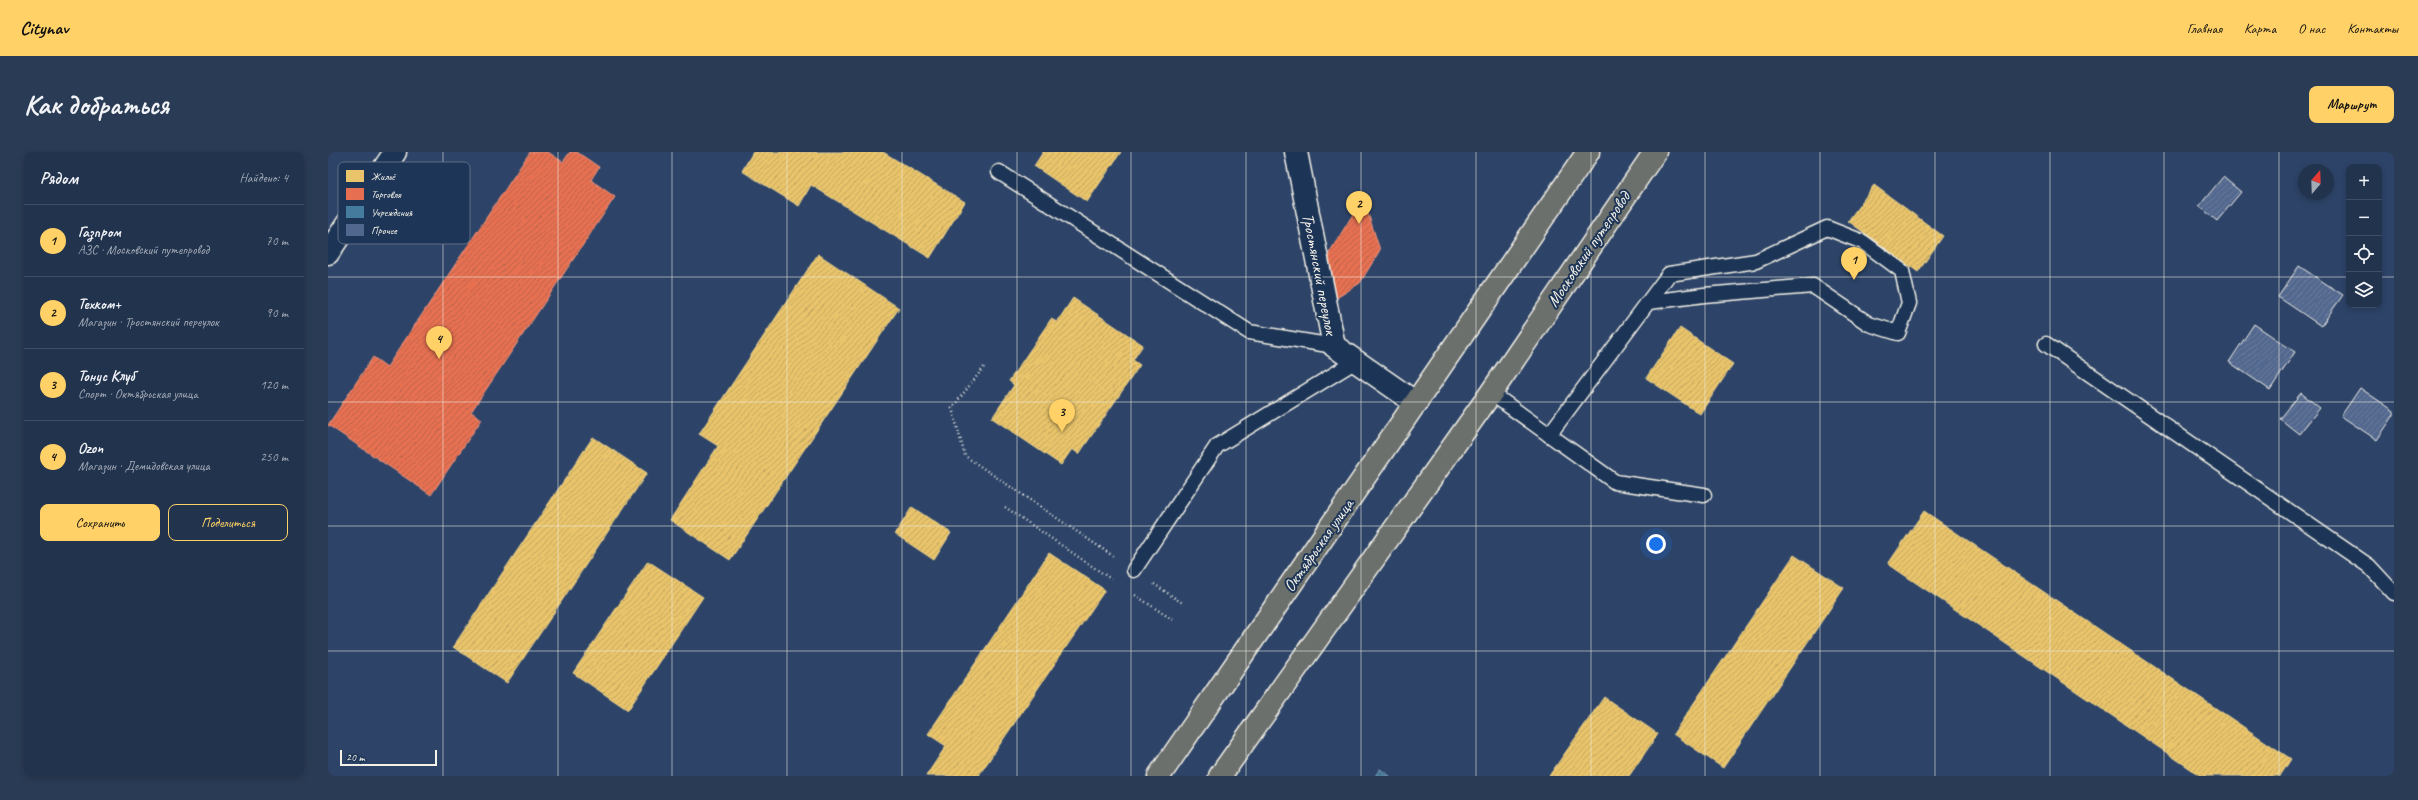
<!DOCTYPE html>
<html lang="ru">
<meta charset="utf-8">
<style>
:root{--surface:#22334e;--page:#2a3b55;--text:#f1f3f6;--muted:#a2aab6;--line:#3f4e66;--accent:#ffd166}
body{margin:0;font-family:Caveat,sans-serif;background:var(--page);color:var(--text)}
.controls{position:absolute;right:12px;top:12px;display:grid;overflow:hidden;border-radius:8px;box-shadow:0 2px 6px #0003}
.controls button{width:36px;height:36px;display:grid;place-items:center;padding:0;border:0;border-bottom:1px solid var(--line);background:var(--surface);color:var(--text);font:20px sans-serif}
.compass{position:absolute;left:1970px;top:12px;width:36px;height:36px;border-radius:50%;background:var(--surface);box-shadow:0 2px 6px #0003;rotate:19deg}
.scale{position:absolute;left:12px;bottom:10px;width:97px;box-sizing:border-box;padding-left:4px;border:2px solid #f4f1e8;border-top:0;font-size:11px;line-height:14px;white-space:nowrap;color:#f4f1e8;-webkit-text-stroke:3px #1d3557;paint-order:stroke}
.you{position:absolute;left:1328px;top:392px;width:14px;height:14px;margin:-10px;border:3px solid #fff;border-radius:50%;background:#1a73e8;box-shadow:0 0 0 6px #1a73e833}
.badge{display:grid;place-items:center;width:26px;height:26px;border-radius:50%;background:var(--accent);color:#111;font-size:13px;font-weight:700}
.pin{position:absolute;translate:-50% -33px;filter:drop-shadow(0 1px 2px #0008)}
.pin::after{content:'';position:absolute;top:21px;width:14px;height:12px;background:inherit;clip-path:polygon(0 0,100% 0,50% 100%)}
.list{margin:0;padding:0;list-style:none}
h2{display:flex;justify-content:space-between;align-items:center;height:52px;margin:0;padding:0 16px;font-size:17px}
h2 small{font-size:13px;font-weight:400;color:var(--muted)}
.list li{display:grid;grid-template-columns:26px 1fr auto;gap:12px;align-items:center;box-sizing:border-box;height:72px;padding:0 16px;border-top:1px solid var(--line)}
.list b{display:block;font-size:15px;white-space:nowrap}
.list p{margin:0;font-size:13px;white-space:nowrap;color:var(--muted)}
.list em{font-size:13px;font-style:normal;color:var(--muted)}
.actions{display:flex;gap:8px;padding:12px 16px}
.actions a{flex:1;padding:9px 0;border:1px solid var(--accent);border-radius:8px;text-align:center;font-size:14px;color:var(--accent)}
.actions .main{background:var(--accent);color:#111}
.icon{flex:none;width:22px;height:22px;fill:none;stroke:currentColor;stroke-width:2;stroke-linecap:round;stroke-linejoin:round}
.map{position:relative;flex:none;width:2066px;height:624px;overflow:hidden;border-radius:8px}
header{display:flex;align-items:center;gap:24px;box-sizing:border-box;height:56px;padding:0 20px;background:var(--accent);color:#111}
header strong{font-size:19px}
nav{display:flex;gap:22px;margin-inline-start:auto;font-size:14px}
.intro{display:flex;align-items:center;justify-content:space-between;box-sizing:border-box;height:96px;padding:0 24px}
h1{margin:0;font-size:28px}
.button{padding:10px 18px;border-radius:8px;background:var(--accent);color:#111;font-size:14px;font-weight:700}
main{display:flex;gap:24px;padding:0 24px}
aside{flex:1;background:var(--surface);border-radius:8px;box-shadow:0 2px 6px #0003}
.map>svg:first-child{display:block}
</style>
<header>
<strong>Citynav</strong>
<nav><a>Главная</a><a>Карта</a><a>О нас</a><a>Контакты</a></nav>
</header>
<div class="intro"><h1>Как добраться</h1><a class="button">Маршрут</a></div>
<main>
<aside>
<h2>Рядом<small>Найдено: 4</small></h2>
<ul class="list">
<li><span class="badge">1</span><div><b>Газпром</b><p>АЗС · Московский путепровод</p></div><em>70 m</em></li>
<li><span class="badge">2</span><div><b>Техком+</b><p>Магазин · Тростянский переулок</p></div><em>90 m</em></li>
<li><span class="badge">3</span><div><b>Тонус Клуб</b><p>Спорт · Октябрьская улица</p></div><em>120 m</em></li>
<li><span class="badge">4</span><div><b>Ozon</b><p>Магазин · Демидовская улица</p></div><em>250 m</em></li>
</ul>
<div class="actions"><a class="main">Сохранить</a><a>Поделиться</a></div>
</aside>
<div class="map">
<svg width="2066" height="624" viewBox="0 0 2066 624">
<defs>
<pattern id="homes-hatch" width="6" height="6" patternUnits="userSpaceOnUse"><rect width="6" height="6" fill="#e9c46a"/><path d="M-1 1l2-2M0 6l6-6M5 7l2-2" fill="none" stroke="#c1a561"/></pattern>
<pattern id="shops-hatch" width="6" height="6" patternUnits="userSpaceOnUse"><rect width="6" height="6" fill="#e76f51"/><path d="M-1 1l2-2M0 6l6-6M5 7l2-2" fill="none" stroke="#b8634e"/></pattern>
<pattern id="public-hatch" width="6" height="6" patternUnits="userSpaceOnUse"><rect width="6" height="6" fill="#457b9d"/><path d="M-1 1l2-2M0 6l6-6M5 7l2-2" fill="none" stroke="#476476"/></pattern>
<pattern id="building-hatch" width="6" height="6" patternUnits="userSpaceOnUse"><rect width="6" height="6" fill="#52678e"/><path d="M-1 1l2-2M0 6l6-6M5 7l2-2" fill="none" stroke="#6c7d9e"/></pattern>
</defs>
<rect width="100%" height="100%" fill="#2d4468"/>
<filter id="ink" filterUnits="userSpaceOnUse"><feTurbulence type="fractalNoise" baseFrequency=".025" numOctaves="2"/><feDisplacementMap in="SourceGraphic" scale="8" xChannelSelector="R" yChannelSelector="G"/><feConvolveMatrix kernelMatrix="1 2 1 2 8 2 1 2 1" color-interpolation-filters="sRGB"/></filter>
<g filter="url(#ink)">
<g fill="url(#homes-hatch)" stroke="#ecd290">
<path d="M425 0H555L637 50 602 106 483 33 471 54 414 19Z"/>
<path d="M715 0H793L759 50 706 14Z"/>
<path d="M1546 33 1615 84 1590 120 1520 69Z"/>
<path d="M490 102 571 156 402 408 342 368 390 294 371 282Z"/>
<path d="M745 146 815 193 805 208 812 213 751 302 744 297 733 313 664 266 686 233 681 229 723 167 729 170Z"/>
<path d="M1352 176 1405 212 1372 262 1318 226Z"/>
<path d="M265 285 319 321 179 531 125 495Z"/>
<path d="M584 355 623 381 606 408 567 382Z"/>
<path d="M1596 359 1963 607 1952 624H1873L1560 412Z"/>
<path d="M721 401 777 438 651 623 653 624H598L618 594 600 582Z"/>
<path d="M1466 403 1516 436 1395 616 1345 582Z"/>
<path d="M320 409 375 445 300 558 245 521Z"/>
<path d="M1276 545 1330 582 1301 624H1221Z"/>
</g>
<g fill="url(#shops-hatch)" stroke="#eb967e">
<path d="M202 0H220L235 10 242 0H249L271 15 263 28 287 45 143 260 154 267 103 343 0 273 45 205 59 215Z"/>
<path d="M1035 46 1052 98 1032 131 1007 147 1001 101Z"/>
</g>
<path fill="url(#public-hatch)" stroke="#7a9eb4" d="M1052 617 1062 624H1047Z"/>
<g fill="url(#building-hatch)" stroke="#f4f1e8">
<path d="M1895 25 1913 40 1889 69 1871 54Z"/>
<path d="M1971 114 2015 143 1993 174 1950 145Z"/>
<path d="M1926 172 1967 200 1942 238 1901 210Z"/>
<path d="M2032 236 2066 259V263L2049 288 2013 264Z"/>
<path d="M1973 241 1992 256 1971 282 1952 267Z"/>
</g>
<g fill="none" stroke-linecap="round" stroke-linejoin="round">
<g stroke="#f4f1e8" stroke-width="17">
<g id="service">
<path d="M671 20 921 180 1006 194"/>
<path d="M1718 192 2041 414 2066 441"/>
<path d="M1163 241 1287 330 1376 343"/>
<path d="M1221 283 1341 122 1428 109 1499 76 1535 90 1574 119 1581 151 1570 181 1541 172 1485 134 1376 143 1321 150"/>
<path d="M806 418 889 294 1028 209"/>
</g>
</g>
<g stroke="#f4f1e8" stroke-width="25">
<g id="minor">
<path d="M968 0 1006 194 1088 251"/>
<path d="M0 101 67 0"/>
</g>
</g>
<g stroke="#f4f1e8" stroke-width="25">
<g id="primary">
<path d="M831 624 1260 0"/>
<path d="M892 624 1163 241 1327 0"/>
</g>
</g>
<g stroke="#f4f1e8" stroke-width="2.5" stroke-dasharray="1 3" stroke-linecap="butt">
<path d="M656 215 624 256 637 304 785 404"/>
<path d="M677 355 783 427"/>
<path d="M826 432 856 452"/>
<path d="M807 443 845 468"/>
</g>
<use href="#service" stroke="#1d3557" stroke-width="14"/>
<use href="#minor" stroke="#1d3557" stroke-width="22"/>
<use href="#primary" stroke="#6c706d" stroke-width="22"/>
</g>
</g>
<path fill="none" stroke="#f4f1e8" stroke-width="1" stroke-opacity="0.55" d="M115 0V624M230 0V624M344 0V624M459 0V624M574 0V624M689 0V624M803 0V624M918 0V624M1033 0V624M1148 0V624M1263 0V624M1377 0V624M1492 0V624M1607 0V624M1722 0V624M1836 0V624M1951 0V624M0 125H2021M2051 125H2066M0 250H2066M0 374H2066M0 499H2066"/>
<g text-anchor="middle" stroke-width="4" stroke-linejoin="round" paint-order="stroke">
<g font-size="17" fill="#f4f1e8" stroke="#1d3557">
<text transform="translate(1260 97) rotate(-56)" y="6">Московский путепровод</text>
<text transform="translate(992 122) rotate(79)" y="6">Тростянский переулок</text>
<text transform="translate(990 393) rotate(-55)" y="6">Октябрьская улица</text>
</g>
</g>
<rect x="10" y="10" width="132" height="82" rx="6" fill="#1d3557" stroke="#5e6d82" stroke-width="1"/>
<rect x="18" y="18" width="18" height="12" fill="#e9c46a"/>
<rect x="18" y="36" width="18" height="12" fill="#e76f51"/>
<rect x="18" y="54" width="18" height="12" fill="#457b9d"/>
<rect x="18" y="72" width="18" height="12" fill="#52678e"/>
<g font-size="11" fill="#f4f1e8">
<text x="43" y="28">Жильё</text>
<text x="43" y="46">Торговля</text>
<text x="43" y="64">Учреждения</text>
<text x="43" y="82">Прочее</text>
</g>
</svg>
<div class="controls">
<button>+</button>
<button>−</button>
<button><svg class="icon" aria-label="locate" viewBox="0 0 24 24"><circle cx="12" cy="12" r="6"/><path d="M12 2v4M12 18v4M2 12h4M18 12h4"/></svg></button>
<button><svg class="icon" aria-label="layers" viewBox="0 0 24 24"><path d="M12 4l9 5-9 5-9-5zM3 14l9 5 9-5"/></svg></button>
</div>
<svg class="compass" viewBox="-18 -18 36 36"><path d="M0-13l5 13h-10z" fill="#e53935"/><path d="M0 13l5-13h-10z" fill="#a2aab6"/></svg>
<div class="scale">20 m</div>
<div class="you"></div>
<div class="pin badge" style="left:1526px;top:128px">1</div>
<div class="pin badge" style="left:1031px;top:72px">2</div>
<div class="pin badge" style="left:734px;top:280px">3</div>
<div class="pin badge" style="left:111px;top:207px">4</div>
</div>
</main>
